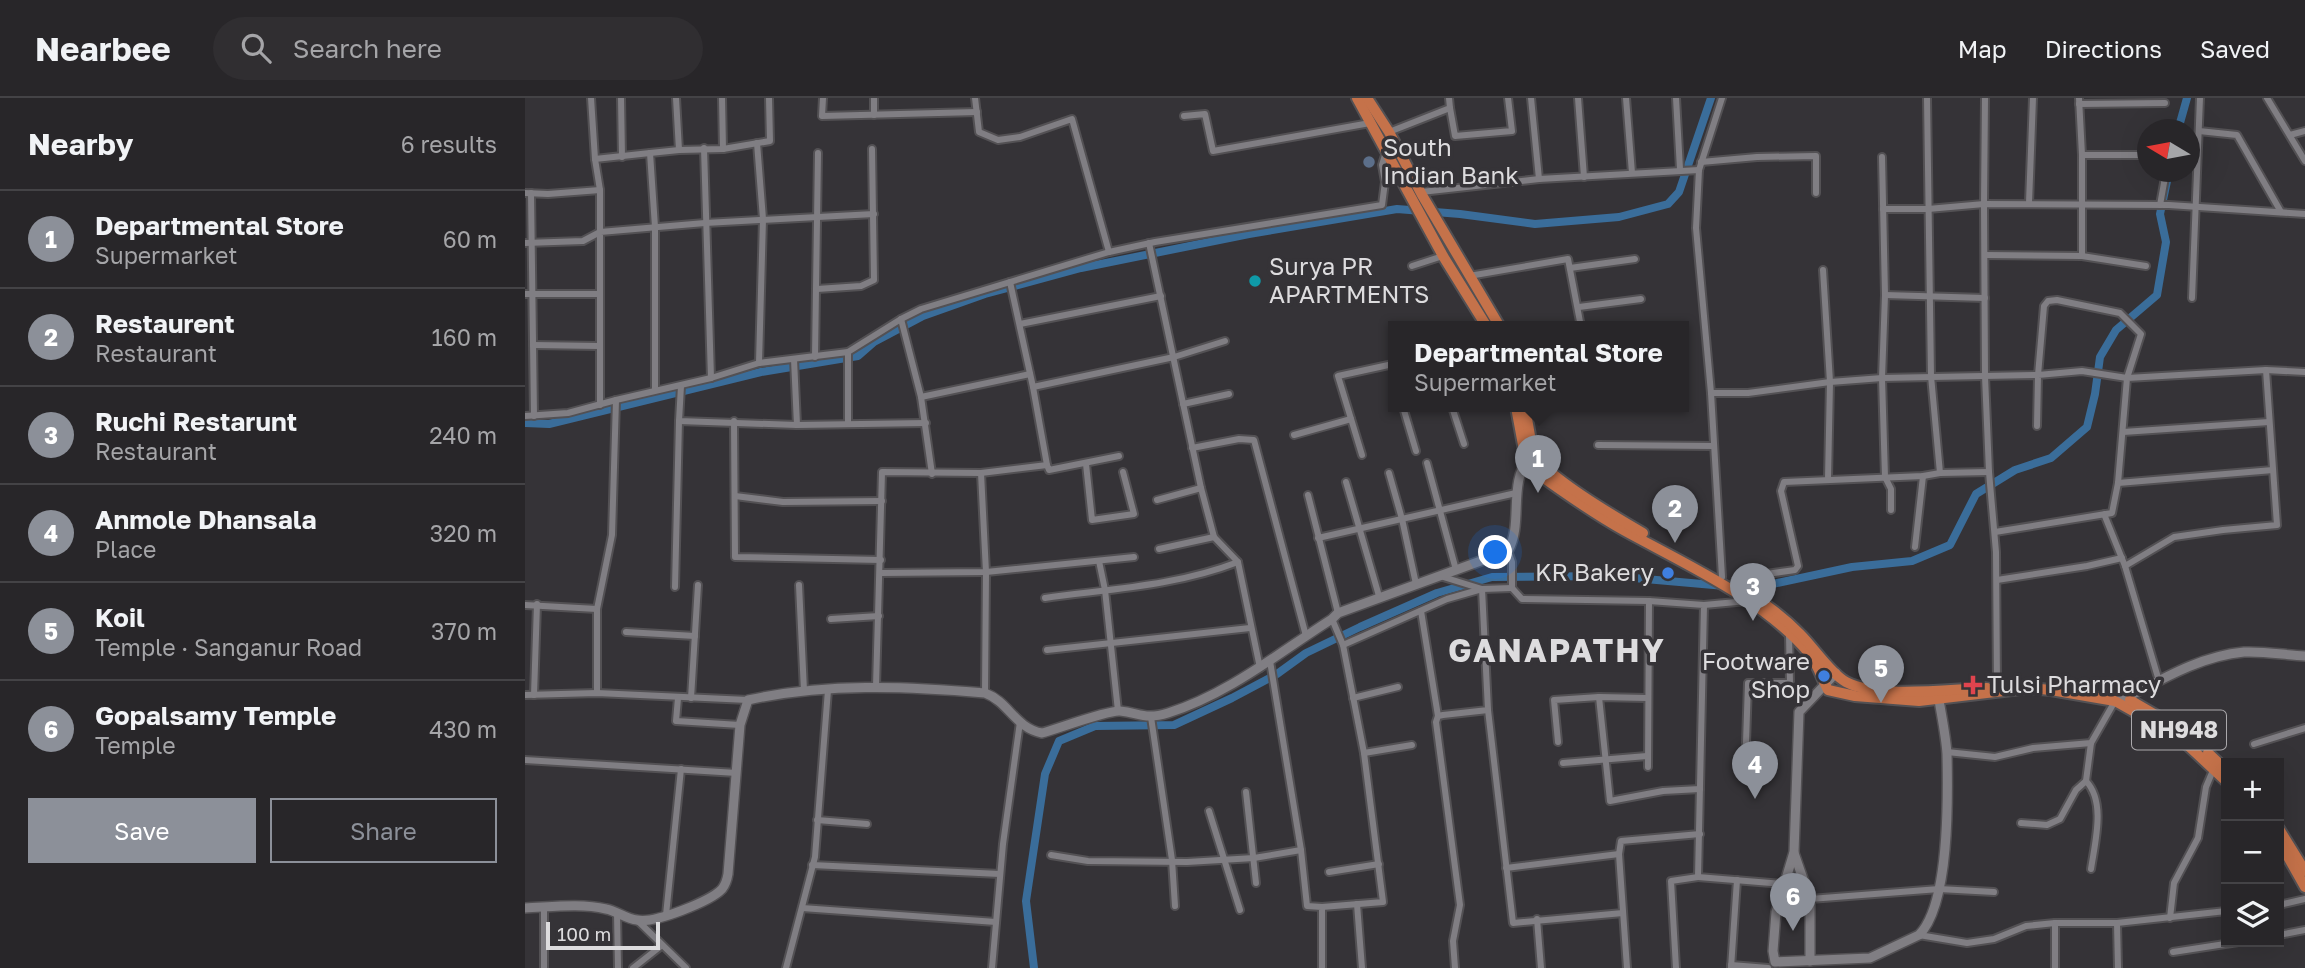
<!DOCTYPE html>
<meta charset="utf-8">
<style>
:root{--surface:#282629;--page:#302e31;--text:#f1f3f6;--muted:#a5a5a8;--line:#444346;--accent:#8c9099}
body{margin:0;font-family:"Golos Text",sans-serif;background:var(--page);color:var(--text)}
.controls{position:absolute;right:21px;bottom:21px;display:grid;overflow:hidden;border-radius:0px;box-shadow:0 7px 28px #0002}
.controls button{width:63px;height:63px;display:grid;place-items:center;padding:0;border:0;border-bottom:2px solid var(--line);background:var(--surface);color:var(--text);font:35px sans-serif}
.compass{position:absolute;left:1612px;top:21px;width:63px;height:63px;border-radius:50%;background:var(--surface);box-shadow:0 7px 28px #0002;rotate:280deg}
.scale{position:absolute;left:21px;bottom:18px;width:114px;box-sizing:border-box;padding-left:7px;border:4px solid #dddcde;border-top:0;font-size:19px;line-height:24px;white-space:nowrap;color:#dddcde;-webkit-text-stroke:5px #353337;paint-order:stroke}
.you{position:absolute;left:971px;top:455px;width:24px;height:24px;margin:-18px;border:5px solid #fff;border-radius:50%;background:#1a73e8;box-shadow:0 0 0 10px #1a73e833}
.badge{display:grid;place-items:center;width:46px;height:46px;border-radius:50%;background:var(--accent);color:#fff;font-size:23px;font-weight:700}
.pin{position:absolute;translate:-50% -58px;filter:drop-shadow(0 2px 4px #0008)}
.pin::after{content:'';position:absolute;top:37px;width:24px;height:21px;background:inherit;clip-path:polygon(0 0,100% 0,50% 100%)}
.popup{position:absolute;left:863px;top:223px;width:301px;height:91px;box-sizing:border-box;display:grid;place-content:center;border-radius:0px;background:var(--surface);filter:drop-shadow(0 2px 5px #0005);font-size:23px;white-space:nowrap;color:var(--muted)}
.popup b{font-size:26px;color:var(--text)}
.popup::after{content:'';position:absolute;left:50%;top:100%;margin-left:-14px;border:14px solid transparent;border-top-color:var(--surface)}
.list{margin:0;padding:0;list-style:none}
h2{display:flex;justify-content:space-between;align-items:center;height:91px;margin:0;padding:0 28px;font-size:30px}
h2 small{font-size:23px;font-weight:400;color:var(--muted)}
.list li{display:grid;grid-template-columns:46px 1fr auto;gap:21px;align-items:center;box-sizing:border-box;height:98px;padding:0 28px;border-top:2px solid var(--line)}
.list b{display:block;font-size:26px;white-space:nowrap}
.list p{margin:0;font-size:23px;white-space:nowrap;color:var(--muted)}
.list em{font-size:23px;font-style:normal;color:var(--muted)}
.actions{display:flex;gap:14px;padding:21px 28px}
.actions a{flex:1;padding:16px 0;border:2px solid var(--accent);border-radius:0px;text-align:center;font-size:24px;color:var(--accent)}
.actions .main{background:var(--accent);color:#fff}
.icon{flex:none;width:38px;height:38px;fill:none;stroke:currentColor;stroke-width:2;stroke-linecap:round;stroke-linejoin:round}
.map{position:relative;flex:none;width:1780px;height:870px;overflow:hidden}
header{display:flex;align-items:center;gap:42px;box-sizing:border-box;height:98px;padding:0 35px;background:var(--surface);border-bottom:2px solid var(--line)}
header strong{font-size:33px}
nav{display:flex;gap:38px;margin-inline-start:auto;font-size:24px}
.search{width:490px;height:63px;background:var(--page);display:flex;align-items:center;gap:18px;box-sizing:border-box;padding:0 24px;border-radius:38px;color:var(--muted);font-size:26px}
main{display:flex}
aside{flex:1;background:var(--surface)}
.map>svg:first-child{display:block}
</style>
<header>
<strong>Nearbee</strong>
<div class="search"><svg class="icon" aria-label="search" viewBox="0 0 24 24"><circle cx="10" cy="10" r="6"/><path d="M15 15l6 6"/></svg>Search here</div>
<nav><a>Map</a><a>Directions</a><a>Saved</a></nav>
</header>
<main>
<aside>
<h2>Nearby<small>6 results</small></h2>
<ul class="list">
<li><span class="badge">1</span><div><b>Departmental Store</b><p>Supermarket</p></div><em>60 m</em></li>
<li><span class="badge">2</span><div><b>Restaurent</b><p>Restaurant</p></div><em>160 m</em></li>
<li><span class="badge">3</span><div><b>Ruchi Restarunt</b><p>Restaurant</p></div><em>240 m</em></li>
<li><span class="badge">4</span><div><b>Anmole Dhansala</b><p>Place</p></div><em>320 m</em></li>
<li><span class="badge">5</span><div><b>Koil</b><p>Temple · Sanganur Road</p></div><em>370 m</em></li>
<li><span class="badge">6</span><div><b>Gopalsamy Temple</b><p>Temple</p></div><em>430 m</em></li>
</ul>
<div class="actions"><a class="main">Save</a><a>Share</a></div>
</aside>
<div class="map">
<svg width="1780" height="870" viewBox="0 0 1780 870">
<rect width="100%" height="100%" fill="#353337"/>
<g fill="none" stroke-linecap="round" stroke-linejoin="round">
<g stroke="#3a6d9a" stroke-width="8">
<path d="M1653 32 1662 0"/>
<path d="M0 325 24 326 236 274 333 258 349 244 398 218 460 196 556 170 724 136 872 111 935 116 1010 126 1094 119 1143 106 1154 94 1186 0"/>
<path d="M1213 489 1229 490 1327 469 1387 463 1425 447 1451 396 1490 372 1526 360 1562 329 1570 296 1575 259 1591 232 1632 197 1641 144 1635 116 1644 74"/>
<path d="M509 870 501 803 520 676 534 643 570 628 649 627 707 600 752 576 781 555 835 529 912 495 967 479 1086 478 1200 488"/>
</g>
<g stroke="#535154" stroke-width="10">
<g id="minor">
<path d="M66 0 70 61"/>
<path d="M96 0 97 59"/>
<path d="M151 0 154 52 198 51 197 0"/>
<path d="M298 0 297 18 452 14"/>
<path d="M450 0 454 34 473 42 495 39 547 21 584 154"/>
<path d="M1006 0 1014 81"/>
<path d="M1053 0 1059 79"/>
<path d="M1101 0 1107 75"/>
<path d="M1151 0 1155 71"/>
<path d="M1197 0 1174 72 1171 130 1186 295 1197 479"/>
<path d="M1402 0 1406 278 1415 375"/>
<path d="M1554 0 1557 57V158"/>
<path d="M1742 0 1780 63"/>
<path d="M1554 6 1640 5"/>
<path d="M925 10 930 38 987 33 983 0"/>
<path d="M349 17V0"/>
<path d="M659 18 680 16 688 53 845 25"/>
<path d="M1674 33 1712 37 1756 114"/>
<path d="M864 34 925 10 924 0"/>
<path d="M1765 37 1780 33"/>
<path d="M232 45 238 121 234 265"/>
<path d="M179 50 186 280"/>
<path d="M198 51 245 43 244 0"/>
<path d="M1557 57H1622"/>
<path d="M1357 59 1360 197 1357 280 1360 379 1366 391V412"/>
<path d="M1176 64 1232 59 1291 58V95"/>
<path d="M896 94 1014 81 1174 72"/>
<path d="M0 95 23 96 75 92"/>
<path d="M6 95 9 318"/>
<path d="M1504 105 1508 0"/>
<path d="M1635 107 1641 74"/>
<path d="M1358 111H1403L1459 106 1460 0"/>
<path d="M0 145 58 143 75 134V92L70 61 125 55"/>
<path d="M624 145 676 390 689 439 713 464 735 570"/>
<path d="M1460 157 1557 158 1621 168"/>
<path d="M887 168 918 158"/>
<path d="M1045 170 1110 161"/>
<path d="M1298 172 1305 284 1303 381"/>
<path d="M944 178 1043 161 1056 229"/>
<path d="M292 191 336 188 349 182 347 51"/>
<path d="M0 196H73"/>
<path d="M1360 197 1460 200"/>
<path d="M1667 200 1675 0"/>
<path d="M1054 209 1116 201"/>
<path d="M376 221 396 299 407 376"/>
<path d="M495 226 636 198"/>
<path d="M8 247 74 248"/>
<path d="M290 259 293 55"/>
<path d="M269 261 272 327"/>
<path d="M1741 272 1780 274"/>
<path d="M156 288 154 323 272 327 401 325"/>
<path d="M508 289 649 259 700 243"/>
<path d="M130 292V129L125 55 154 52"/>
<path d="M1186 295H1223L1305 284 1357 280 1513 277 1557 273 1602 280 1616 236 1595 215 1532 202 1523 203 1519 208 1513 277 1512 328"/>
<path d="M396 299 505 276"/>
<path d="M658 306 704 296"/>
<path d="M75 307V134L180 125 349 116"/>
<path d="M878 309 891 353"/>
<path d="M927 309 939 346"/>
<path d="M0 318 43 315 91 302 186 280 234 265 323 254 376 221 396 211 584 154 630 144 857 107 860 84 857 67 861 54"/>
<path d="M209 323 210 459 356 462"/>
<path d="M323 326V254"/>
<path d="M1598 334 1744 324"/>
<path d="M769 337 826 321"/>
<path d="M1073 347 1189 348"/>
<path d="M667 350 714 341 729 342 781 538"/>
<path d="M837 357 813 278 868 266"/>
<path d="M902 365 931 472"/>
<path d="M561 366 567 422 609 416 598 374"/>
<path d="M522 367 524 372 594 358"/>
<path d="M864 375 877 421 891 486"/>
<path d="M821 384 854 498"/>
<path d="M1593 385 1748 372"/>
<path d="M783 397 813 515"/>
<path d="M210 398 258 404 357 403"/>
<path d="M632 402 676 390"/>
<path d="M1470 434 1587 415 1593 385 1602 280 1741 272 1752 427 1698 432 1649 439 1600 468 1579 416"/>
<path d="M793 440 991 395"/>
<path d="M1390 449 1398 378"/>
<path d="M634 451 689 439"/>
<path d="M983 453 987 464V490L997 501 1124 503 1179 507 1173 779 1259 786"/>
<path d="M574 463 580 492 593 613"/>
<path d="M1600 468 1634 583"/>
<path d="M355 475 461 474 609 459"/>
<path d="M915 478 957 491 963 612 918 617 913 618 911 624 935 807 928 843 930 870"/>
<path d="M1472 482 1562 468 1597 460"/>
<path d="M1208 486 1213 480 1270 472 1273 468 1256 393 1259 384 1398 378 1415 375 1464 374"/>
<path d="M274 487 279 593"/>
<path d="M150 489 154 323"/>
<path d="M520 500C585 491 651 488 713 464"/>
<path d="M0 507 72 511"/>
<path d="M1179 507 1222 503"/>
<path d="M896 513 913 618"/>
<path d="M306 521 354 518"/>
<path d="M101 534 170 538"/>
<path d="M818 547 922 501 957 491 987 490"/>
<path d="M522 552 725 530"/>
<path d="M745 563 776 752 782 808 797 809V870"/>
<path d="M351 589 357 374 456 375"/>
<path d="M1472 589 1471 454 1464 374 1460 278 1459 106 1644 107 1780 116"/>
<path d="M72 595V511L87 437 91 302"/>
<path d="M460 595 461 474 456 375 522 367 508 289 485 184"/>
<path d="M0 597 72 595 223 602"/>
<path d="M9 597 12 506"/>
<path d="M1074 599 1085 703 1138 693 1175 691"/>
<path d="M153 600 151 623 215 627"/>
<path d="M166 600 173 487"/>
<path d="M828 600 873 589"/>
<path d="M963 612 988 825 1098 815"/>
<path d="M626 619 647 762 650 808"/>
<path d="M1033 644 1029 602 1074 599 1122 600"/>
<path d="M1221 645 1223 585H1265L1264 536"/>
<path d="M1729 646 1780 630"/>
<path d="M1422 654 1470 659 1508 650 1566 645 1590 603"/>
<path d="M839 655 887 647"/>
<path d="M0 662 212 675"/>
<path d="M1038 665 1122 658"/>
<path d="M1123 669 1124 503"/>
<path d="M1561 683C1581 704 1570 744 1566 771"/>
<path d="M721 694 731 785"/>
<path d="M684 713 715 812"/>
<path d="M292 722 342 726"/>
<path d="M1496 725 1522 727 1535 721 1551 692 1561 683 1566 645"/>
<path d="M526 757 563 763 662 764 729 760 776 752"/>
<path d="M287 767 475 776"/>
<path d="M981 770 1094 756"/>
<path d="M804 774 854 766"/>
<path d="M1285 801 1414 791 1469 794"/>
<path d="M832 806 837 870"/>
<path d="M1754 807 1780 801"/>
<path d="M797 809 858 804 839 655 818 547 807 521"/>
<path d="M277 810 471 824"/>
<path d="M92 815 93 870"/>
<path d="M141 817 156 671"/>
<path d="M1645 820 1649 785 1673 740 1681 689 1689 670"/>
<path d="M1012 821 1016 870"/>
<path d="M113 823 161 870"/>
<path d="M1592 825 1593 870"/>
<path d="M1394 837 1442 845 1469 841 1501 828 1530 825H1592L1701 813"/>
<path d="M1754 837 1780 832"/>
<path d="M1648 854 1713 844"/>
<path d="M1206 867 1243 870"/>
<path d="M19 870V809"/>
<path d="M108 870 136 848"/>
<path d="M261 870 290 759 303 592"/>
<path d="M467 870 478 746 495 624"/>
<path d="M1102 870 1094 756 1096 743 1175 736"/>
<path d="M1151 870 1146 783 1173 779"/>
<path d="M1206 870 1212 782"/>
<path d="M1530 870V825"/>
</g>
</g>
<g stroke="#535154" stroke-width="12">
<g id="secondary">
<path d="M1311 575 1274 614 1269 754 1251 814 1248 853 1250 864 1345 860 1394 837C1425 806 1423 699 1422 656 1421 639 1417 620 1414 602"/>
<path d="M1590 603 1601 600C1639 580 1676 558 1719 554 1739 553 1760 557 1780 558"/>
<path d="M1269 755 1285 801V863"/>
<path d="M0 810C26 809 56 805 81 811 92 813 101 821 112 822 129 826 186 803 197 791 201 786 202 782 203 776L215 627 223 602C300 585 381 588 460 595 484 604 490 630 517 635 532 631 583 612 595 613 615 615 620 622 643 615 702 597 755 554 807 521L813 515 983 453C999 424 982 386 1005 358"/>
</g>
</g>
<g stroke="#535154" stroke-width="14">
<g id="trunk">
<path d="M832 0 918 158 962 229"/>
<path d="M842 0 864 34 897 97 975 229"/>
<path d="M991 309 1001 363 1009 373C1038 394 1068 415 1100 433 1160 466 1238 501 1283 554 1293 566 1296 579 1303 592L1330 598 1394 603 1504 590 1526 592 1590 603 1654 639 1701 683"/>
<path d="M1000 309 1008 355C1022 379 1092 420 1118 435"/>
<path d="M1211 488C1234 501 1258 518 1276 537 1289 550 1306 576 1321 584 1354 601 1425 591 1462 590"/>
<path d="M1605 602 1648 627"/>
<path d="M1683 655 1701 672"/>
<path d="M1754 731 1780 773"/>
<path d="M1754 743 1780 789"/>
</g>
</g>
<use href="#minor" stroke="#807e83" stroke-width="6"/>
<use href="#secondary" stroke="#807e83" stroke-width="9"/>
<use href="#trunk" stroke="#c5724a" stroke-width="10"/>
</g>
<circle fill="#5c6f8a" stroke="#353337" stroke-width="2.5" cx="844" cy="64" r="7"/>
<circle fill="#0f9aa8" stroke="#353337" stroke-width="2.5" cx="730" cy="183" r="7"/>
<g fill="#3f7fe0" stroke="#353337" stroke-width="2.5">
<circle cx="1143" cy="475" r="7"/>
<circle cx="1299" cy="578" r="7"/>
</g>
<path fill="#e0444e" stroke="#353337" stroke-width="2.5" d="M1444.5 576.5h7v7h7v7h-7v7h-7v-7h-7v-7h7z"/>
<g text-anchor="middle" stroke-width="7" stroke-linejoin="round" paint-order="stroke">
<rect fill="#353337" stroke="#aba9ac" stroke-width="2" x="1607" y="612.5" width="94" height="39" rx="5"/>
<g font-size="23" font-weight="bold" fill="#dddcde">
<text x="1654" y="640">NH948</text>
</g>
<g font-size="24" fill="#dddcde" stroke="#353337" text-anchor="start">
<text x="858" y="58">South<tspan x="858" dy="28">Indian Bank</tspan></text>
<text x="744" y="177">Surya PR<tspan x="744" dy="28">APARTMENTS</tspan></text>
<text x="1129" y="483" text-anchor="end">KR Bakery</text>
<text x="1285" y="572" text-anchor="end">Footware<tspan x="1285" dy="28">Shop</tspan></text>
<text x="1462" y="595">Tulsi Pharmacy</text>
</g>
<g font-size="32" font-weight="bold" letter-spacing="2" fill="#dddcde" stroke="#353337">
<text x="1032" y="564">GANAPATHY</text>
</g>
</g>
</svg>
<div class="controls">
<button>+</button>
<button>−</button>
<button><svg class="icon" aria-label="layers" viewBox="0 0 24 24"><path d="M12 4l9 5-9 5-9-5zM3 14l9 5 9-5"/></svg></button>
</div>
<svg class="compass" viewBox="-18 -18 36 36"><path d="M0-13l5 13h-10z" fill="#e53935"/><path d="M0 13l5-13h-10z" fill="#a5a5a8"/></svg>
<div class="scale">100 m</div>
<div class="you"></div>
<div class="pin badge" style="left:1013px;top:395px">1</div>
<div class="popup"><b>Departmental Store</b>Supermarket</div>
<div class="pin badge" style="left:1150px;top:445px">2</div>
<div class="pin badge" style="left:1228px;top:523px">3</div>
<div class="pin badge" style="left:1230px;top:701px">4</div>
<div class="pin badge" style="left:1356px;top:605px">5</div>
<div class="pin badge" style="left:1268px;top:833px">6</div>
</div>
</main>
